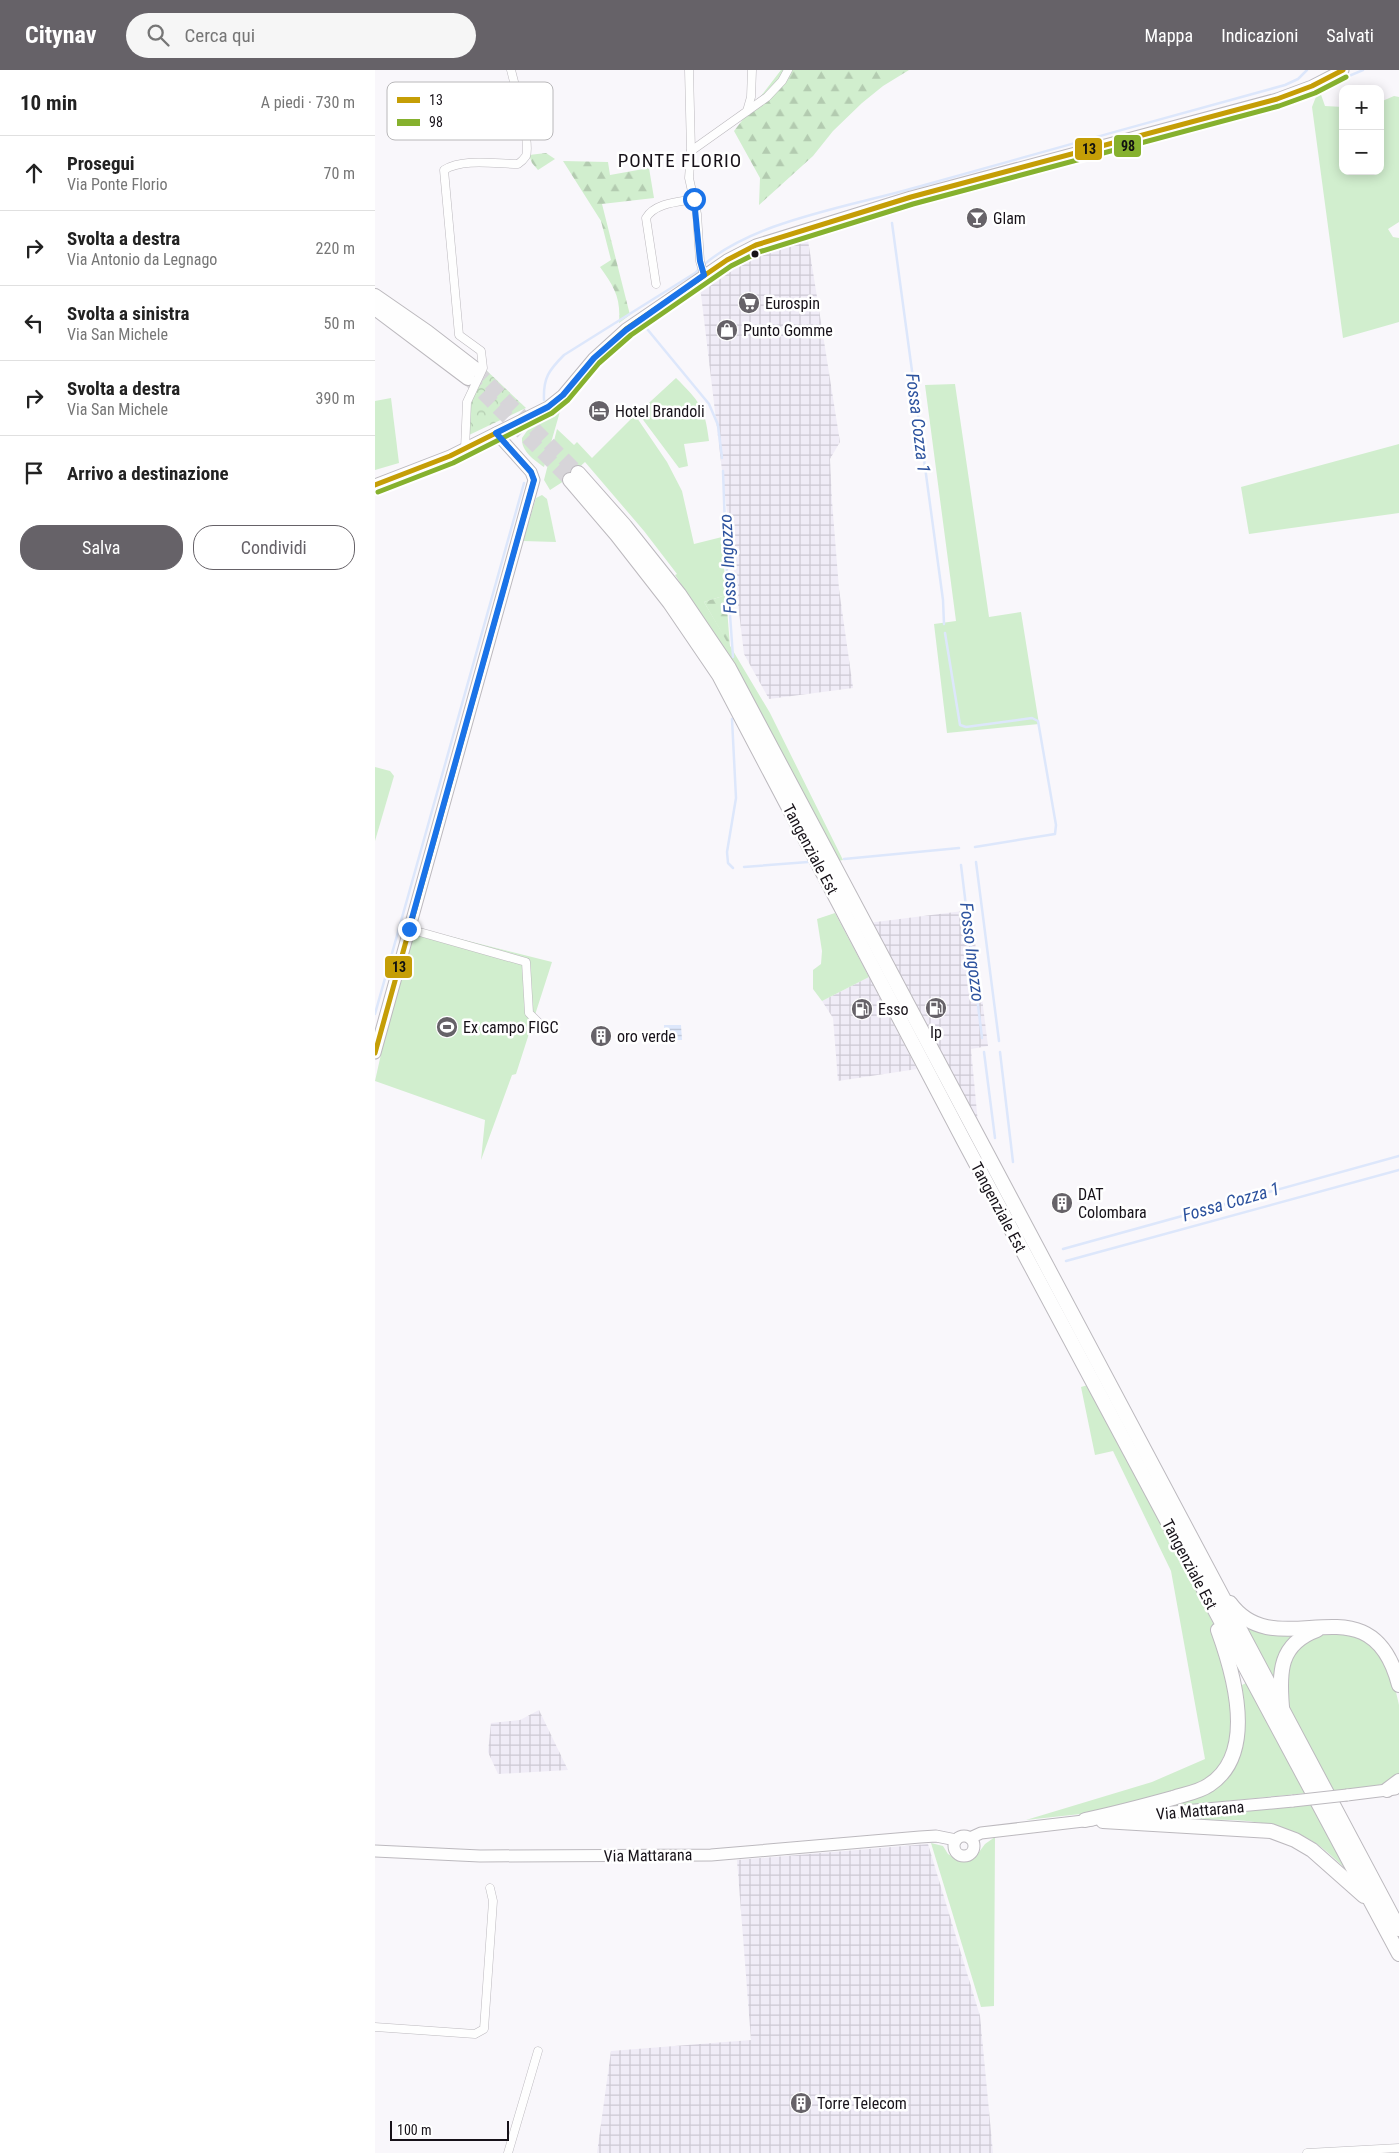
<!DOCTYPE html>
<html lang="it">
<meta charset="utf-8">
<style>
:root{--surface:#fff;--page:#f6f6f6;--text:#222;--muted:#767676;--line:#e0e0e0;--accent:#666268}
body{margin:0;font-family:"Roboto Condensed",sans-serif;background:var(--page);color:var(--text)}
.controls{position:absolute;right:15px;top:15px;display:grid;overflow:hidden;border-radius:10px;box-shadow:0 2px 12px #0003}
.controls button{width:45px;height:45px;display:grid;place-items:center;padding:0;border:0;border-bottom:1px solid var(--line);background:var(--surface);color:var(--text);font:25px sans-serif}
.scale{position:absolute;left:15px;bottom:12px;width:119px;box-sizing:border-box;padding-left:5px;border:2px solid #171219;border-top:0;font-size:14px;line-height:18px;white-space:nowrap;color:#171219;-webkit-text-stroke:4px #fff;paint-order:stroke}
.stop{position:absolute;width:15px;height:15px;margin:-11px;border:4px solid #1a73e8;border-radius:50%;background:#fff}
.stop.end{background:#1a73e8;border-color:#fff;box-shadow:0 1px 5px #0008}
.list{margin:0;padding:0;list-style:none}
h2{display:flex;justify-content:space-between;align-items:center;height:65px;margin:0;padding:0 20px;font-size:21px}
h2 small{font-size:16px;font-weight:400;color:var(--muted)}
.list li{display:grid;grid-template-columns:32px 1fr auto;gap:15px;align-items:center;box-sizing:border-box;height:75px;padding:0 20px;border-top:1px solid var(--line)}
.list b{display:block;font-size:19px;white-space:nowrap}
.list p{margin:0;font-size:16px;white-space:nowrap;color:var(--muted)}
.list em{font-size:16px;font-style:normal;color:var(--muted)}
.actions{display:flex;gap:10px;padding:15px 20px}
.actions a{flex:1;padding:11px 0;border:1px solid var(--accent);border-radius:20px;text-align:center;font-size:18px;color:var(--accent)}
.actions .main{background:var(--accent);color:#fff}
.icon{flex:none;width:28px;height:28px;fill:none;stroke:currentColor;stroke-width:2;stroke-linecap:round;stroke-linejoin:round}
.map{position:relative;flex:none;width:1024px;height:2083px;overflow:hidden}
header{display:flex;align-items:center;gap:30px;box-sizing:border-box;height:70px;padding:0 25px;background:var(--accent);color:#fff}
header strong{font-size:24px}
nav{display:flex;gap:28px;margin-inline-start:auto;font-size:18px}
.search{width:350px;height:45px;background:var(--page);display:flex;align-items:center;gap:12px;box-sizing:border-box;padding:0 18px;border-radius:28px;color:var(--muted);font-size:19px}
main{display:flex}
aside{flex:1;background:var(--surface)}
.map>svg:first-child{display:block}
</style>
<header>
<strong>Citynav</strong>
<div class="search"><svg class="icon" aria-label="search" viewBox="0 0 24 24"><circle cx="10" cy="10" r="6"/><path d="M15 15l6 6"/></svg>Cerca qui</div>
<nav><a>Mappa</a><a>Indicazioni</a><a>Salvati</a></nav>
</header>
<main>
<aside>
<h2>10 min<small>A piedi · 730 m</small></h2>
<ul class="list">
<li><svg class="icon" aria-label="ahead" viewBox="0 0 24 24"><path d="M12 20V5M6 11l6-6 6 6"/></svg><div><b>Prosegui</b><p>Via Ponte Florio</p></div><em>70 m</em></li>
<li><svg class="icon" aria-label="right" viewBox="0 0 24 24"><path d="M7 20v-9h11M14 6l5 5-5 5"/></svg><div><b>Svolta a destra</b><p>Via Antonio da Legnago</p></div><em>220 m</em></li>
<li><svg class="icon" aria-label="left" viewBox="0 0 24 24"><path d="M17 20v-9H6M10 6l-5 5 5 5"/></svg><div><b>Svolta a sinistra</b><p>Via San Michele</p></div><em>50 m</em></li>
<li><svg class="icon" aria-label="right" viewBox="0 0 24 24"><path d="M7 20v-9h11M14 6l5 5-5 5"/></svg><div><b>Svolta a destra</b><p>Via San Michele</p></div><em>390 m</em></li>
<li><svg class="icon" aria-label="arrive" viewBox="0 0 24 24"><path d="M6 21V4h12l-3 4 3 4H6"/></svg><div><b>Arrivo a destinazione</b></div></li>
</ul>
<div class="actions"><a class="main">Salva</a><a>Condividi</a></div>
</aside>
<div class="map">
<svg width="1024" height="2083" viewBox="0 0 1024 2083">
<defs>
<pattern id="industrial-grid" width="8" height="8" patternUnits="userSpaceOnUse" patternTransform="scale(1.25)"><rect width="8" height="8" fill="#f0ecf7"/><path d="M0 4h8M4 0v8" fill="none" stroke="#cdc9d3"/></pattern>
<pattern id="forest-firs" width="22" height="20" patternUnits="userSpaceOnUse" patternTransform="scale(1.25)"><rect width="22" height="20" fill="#d1eece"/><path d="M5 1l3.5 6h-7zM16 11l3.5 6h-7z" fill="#b3cbb0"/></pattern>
<pattern id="park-crowns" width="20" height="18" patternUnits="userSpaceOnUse" patternTransform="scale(1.25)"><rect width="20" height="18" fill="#d1eece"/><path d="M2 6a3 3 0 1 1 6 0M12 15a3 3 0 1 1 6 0" fill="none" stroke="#b3cbb0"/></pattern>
<pattern id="water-rules" width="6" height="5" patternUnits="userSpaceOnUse" patternTransform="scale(1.25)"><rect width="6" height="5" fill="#dde7fb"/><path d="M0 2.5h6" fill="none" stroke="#bdc5d7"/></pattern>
</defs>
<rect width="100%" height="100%" fill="#f9f7fb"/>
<g fill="url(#industrial-grid)">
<path d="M432 164 465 372 455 389 457 431 464 519 478 618 394 629 369 584 325 216 383 180Z"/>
<path d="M596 840 613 976 596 979 604 1064 493 853Z"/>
<path d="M494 907 542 999 463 1011 458 948 447 931Z"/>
<path d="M164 1640 193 1700 123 1704 113 1682 116 1653 145 1650Z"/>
<path d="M553 1774 605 1946 618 2083H222L236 1981 376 1970 362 1790Z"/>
</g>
<g fill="#d1eece">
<path d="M944 19 950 36 968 37V101H1005V32L1019 26 1024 27V152L1013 159 1018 167 1024 168V252L968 268 937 37Z"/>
<path d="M301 308C324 331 330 337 334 371L309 374 313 396 304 398 263 343Z"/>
<path d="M580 314 614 547 646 542 664 654 572 663 559 554 581 551 550 315Z"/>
<path d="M16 328 24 393 0 400V331Z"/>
<path d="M184 338H186L169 397C159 390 146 381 147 368L154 358Z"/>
<path d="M260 345 292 392 307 421 319 474 347 467 351 525 329 532 395 643 468 790 463 791 353 585 300 505 302 504 269 461 210 392 189 411 175 420 169 410 182 359 199 375 202 372 217 388Z"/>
<path d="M1024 374V443L874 464 866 417Z"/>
<path d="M167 425 172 429 181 472 148 471 161 428Z"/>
<path d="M0 697 15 701 19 706 0 771Z"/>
<path d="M460 843 494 907 447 931 438 919V900L446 894 447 881 442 849Z"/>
<path d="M42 858 177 892 141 1004 137 1005 106 1090 110 1050 0 1011 34 859Z"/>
<path d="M713 1315 845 1566 857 1620 855 1675 841 1701 828 1710 805 1721 733 1741 651 1750 777 1712 830 1689 796 1501 738 1381 720 1385 706 1317Z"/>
<path d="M870 1556 921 1564 900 1607 895 1606Z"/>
<path d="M944 1563 985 1565 1013 1594 1021 1622 1024 1635V1708C1003 1718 980 1719 957 1722L911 1632 909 1606 922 1578Z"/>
<path d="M871 1613 932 1723 774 1739 853 1701 865 1621 867 1615Z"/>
<path d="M939 1734 972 1800C959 1788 946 1775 930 1767 885 1743 828 1751 779 1751Z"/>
<path d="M620 1767 619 1936 606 1937 556 1773 568 1776 573 1784 585 1791 599 1789 610 1774Z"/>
</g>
<g fill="url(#forest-firs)">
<path d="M406 0H534L508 16 487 33 458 61 438 86 384 135 385 108 359 61Z"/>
<path d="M171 83 180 89 163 100 157 93 154 85Z"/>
<path d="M188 91 233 92 235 105 274 98 279 128 227 134 255 245 244 253C246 227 239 217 225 197L236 190 226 151Z"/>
<path d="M351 525 355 577 329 532Z"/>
</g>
<path fill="url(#park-crowns)" d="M110 299 151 338 94 365 95 334Z"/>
<path fill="url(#water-rules)" d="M289 955H306L307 970H290Z"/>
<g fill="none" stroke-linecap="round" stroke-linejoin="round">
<g stroke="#dde7fb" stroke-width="2.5">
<path d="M943 19 988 0"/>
<path d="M603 115 644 104"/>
<path d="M551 129 584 120"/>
<path d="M517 144 519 139 531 134"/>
<path d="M517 153 568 530 569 554"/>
<path d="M268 254 334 334 343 355 347 388"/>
<path d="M169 330C168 308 174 300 189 285L320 203C369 152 473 137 539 118 663 83 786 49 910 15L923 9 932 0"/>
<path d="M348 401 351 488 358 587"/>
<path d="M570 563 585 655 591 657 657 648 663 651 681 755 680 764 600 777"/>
<path d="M357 649 361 728 352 782 353 793 358 798"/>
<path d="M469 789 584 778"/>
<path d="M601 792 624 971"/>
<path d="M586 795 607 968"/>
<path d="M369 797 433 792"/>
<path d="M0 944 149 413"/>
<path d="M609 982 620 1068"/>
<path d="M625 982 638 1092"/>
<path d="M688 1179 1024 1086"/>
<path d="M691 1191 1024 1100"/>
</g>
<g stroke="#d7d5d9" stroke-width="14" stroke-dasharray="14 7" stroke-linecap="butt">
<path d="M100 299 203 403"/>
<path d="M93 308 195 410"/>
</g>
<g stroke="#bcb9be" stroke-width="9">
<g id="street">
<path d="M314 0 316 81 314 108 322 144 325 191 329 205"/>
<path d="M372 41 376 27 377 0"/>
<path d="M316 81 392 27 407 11 413 0"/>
<path d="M281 214 271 148C280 133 303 132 319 129"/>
<path d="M90 379 92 332 108 298 106 281 84 265 69 100C88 88 121 94 143 94 146 92 149 89 151 86 156 72 140 16 136 0"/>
<path d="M34 859 151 892 154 943 163 952"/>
<path d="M0 1957 100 1964 109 1959 118 1831 115 1818"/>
<path d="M133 2083 163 1981"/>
<path d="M932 2083 1024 2078"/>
</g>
</g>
<g stroke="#bcb9be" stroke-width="13">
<g id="secondary">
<path d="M0 415 75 386 173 337 188 325 219 288 251 259 352 190 381 175 536 127 902 29 937 16 968 0"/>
<path d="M0 983 159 410 156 402 121 363"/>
<path d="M972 1725 1020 1719"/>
<path d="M743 1747 918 1731"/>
<circle cx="589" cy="1776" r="10"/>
<path d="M595 1768 606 1763 717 1750"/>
<path d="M0 1781 105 1786 336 1785 545 1767 561 1766 581 1770"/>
</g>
</g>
<g stroke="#bcb9be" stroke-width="16">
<g id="highway">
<path d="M0 226 52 262 100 299"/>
<path d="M0 238 93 308"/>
<path d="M203 403 250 456 304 524 354 598 1024 1859"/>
<path d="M195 410 242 465 295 533 344 605 589 1071 1024 1884"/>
<path d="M855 1533C903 1599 995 1504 1024 1615"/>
<path d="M907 1637C904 1602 904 1574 942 1560"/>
<path d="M1012 1720 1024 1711"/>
<path d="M710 1750C739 1744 769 1736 798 1728 810 1724 824 1722 834 1715 882 1684 859 1604 843 1560"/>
<path d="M728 1751 896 1761 920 1770 937 1780 989 1826"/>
</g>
</g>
<use href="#street" stroke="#fefefe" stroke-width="8"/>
<use href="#secondary" stroke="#fefefe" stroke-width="11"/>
<use href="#highway" stroke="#fefefe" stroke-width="14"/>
<g stroke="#bcb9be" stroke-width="13" stroke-linecap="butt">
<path id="secondary-bridge" d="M918 1731 972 1725"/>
</g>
<use href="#secondary-bridge" stroke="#fefefe" stroke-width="11"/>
<g stroke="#fff" stroke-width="9">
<g id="bus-1">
<path d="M0 415 75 386 173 337 188 325 219 288 251 259 352 190 381 175 536 127 902 29 937 16 968 0"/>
<path d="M0 983 159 410 156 402 121 363"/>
</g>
</g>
<g stroke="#fff" stroke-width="9">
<path id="bus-2" d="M3 422 78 393 177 343 193 330 224 293 256 265 356 196 384 182 538 134 904 36 940 23 971 7"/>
</g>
<use href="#bus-1" stroke="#c59e06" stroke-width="5"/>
<use href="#bus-2" stroke="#86b12e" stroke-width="5"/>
</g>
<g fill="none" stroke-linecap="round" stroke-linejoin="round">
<path stroke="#1a73e8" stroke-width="6" d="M34 859 159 410 156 402 121 363 173 337 188 325 219 288 251 260 329 205 325 191 319 129"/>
</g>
<defs>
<g id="bar-disc" transform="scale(1.125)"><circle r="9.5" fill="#666268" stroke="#fff"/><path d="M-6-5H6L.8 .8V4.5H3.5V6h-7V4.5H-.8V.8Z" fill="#fff"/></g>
<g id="supermarket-disc" transform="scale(1.125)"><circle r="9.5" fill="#666268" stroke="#fff"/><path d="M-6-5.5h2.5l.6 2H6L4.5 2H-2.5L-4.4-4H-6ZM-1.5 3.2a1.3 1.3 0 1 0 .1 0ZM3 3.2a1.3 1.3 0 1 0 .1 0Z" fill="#fff"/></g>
<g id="shop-disc" transform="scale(1.125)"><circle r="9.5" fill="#666268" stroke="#fff"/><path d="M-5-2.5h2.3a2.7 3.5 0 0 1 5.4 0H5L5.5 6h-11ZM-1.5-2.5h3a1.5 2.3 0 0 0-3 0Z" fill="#fff"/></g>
<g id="hotel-disc" transform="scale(1.125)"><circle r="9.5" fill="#666268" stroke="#fff"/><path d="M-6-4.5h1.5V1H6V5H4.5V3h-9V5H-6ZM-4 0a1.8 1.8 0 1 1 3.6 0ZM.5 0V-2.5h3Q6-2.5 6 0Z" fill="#fff"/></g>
<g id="fuel-disc" transform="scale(1.125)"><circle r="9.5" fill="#666268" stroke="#fff"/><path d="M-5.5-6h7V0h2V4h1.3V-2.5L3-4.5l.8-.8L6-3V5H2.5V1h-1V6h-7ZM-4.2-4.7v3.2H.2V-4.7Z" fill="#fff"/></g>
<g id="stadium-disc" transform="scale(1.125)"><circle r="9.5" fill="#666268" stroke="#fff"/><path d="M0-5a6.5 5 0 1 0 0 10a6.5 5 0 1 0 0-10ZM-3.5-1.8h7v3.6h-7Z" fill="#fff"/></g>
<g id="building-disc" transform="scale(1.125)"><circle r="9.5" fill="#666268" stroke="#fff"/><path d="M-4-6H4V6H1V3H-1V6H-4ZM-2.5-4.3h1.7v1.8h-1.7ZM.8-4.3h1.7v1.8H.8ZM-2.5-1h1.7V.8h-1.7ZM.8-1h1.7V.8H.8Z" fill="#fff"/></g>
</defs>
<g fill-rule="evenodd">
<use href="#bar-disc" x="602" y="148"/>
<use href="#supermarket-disc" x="374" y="233"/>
<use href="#shop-disc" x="352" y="260"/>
<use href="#hotel-disc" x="224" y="341"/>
<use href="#fuel-disc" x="561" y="938"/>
<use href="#fuel-disc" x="487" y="939"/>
<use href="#stadium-disc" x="72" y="957"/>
<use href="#building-disc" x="226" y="966"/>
<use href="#building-disc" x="687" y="1133"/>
<use href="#building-disc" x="426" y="2033"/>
</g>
<circle fill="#171219" stroke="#fff" stroke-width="2" cx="380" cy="184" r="4.5"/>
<g text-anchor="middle" stroke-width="5" stroke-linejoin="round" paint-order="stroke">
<g font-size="16" fill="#171219" stroke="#fff" text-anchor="start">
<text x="618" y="154">Glam</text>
<text x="390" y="239">Eurospin</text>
<text x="368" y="266">Punto Gomme</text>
<text x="240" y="347">Hotel Brandoli</text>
<text x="503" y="945">Esso</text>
<text x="88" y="963">Ex campo FIGC</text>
<text x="561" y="968" text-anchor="middle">Ip</text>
<text x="242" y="972">oro verde</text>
<text x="703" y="1130">DAT<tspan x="703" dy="18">Colombara</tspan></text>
<text x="442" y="2039">Torre Telecom</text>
</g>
<g font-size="16" fill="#171219" stroke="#fff">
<text transform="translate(436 779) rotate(62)" y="6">Tangenziale Est</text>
<text transform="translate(624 1137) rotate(62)" y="6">Tangenziale Est</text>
<text transform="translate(815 1494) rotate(62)" y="6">Tangenziale Est</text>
<text transform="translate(825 1740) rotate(-5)" y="6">Via Mattarana</text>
<text transform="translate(273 1785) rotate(-1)" y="6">Via Mattarana</text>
</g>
<g font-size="18" font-style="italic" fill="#2c529e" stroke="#fff">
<text transform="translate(543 353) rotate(83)" y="6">Fossa Cozza 1</text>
<text transform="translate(353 494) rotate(-93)" y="6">Fosso Ingozzo</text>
<text transform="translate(597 882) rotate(83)" y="6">Fosso Ingozzo</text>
<text transform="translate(856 1132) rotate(-16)" y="6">Fossa Cozza 1</text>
</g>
<g font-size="19" letter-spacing="1" fill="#171219" stroke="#fff">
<text x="305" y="97">PONTE FLORIO</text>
</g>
</g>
<rect x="12" y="12" width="166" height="58" rx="8" fill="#fff" stroke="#b9b8ba" stroke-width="1"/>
<rect x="22" y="27" width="23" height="6" fill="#c59e06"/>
<rect x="22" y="49" width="23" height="7" fill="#86b12e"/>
<g font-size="14" fill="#171219">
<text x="54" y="35">13</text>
<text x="54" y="57">98</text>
</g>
<g stroke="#fff" stroke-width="2">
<rect x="738" y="64" width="29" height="24" rx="5" fill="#86b12e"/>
<rect x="699" y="67" width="29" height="24" rx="5" fill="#c59e06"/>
<rect x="9" y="885" width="29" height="24" rx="5" fill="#c59e06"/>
</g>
<g font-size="14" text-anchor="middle" font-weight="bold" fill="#111">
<text x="753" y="81">98</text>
<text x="714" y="84">13</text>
<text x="24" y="902">13</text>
</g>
</svg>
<div class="controls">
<button>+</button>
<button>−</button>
</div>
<div class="scale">100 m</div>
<div class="stop" style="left:319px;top:129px"></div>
<div class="stop end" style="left:34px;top:859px"></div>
</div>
</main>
